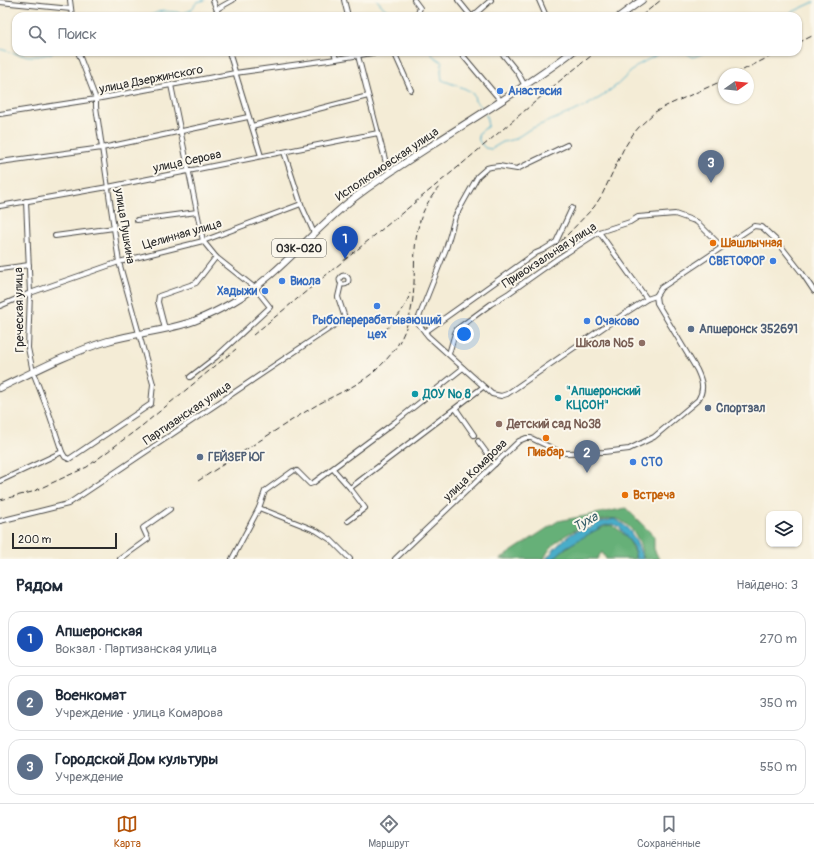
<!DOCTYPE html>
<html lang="ru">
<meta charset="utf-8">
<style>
:root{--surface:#fff;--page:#f6f6f7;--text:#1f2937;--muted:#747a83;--line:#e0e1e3;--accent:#b45309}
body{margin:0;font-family:Pangolin,sans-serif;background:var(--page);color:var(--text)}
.controls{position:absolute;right:12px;bottom:12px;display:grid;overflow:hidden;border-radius:8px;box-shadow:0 1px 3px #0004}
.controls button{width:36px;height:36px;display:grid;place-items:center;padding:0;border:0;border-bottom:1px solid var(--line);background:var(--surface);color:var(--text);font:20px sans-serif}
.compass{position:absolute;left:718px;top:68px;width:36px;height:36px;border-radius:50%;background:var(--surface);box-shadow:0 1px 3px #0004;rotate:75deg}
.scale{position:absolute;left:12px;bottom:10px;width:105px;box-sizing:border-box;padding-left:4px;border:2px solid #2b2b2b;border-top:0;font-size:11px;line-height:14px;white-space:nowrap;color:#2b2b2b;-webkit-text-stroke:3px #fbf7ec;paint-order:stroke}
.you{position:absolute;left:464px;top:334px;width:14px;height:14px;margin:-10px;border:3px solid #fff;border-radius:50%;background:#1a73e8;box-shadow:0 0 0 6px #1a73e833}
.badge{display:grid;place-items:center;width:26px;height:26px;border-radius:50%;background:var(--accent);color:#fff;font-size:13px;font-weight:700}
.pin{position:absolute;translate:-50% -33px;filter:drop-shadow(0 1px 2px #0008)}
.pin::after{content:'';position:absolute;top:21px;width:14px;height:12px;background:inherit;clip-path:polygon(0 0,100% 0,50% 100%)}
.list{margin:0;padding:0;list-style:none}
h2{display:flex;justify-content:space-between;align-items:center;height:52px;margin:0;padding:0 16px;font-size:17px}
h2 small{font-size:13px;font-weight:400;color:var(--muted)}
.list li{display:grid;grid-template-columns:26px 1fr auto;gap:12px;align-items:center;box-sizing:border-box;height:56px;margin:0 8px 8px;padding:0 8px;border:1px solid var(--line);border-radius:12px}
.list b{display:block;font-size:15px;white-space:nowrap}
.list p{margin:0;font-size:13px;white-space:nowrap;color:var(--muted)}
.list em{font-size:13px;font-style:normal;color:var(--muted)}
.icon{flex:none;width:22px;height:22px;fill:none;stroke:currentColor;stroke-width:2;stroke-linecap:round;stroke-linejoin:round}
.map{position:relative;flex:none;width:814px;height:559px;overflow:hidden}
.search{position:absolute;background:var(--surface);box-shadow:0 1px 3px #0004;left:12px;right:12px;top:12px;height:44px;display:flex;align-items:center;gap:10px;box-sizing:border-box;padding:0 14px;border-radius:12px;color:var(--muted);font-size:15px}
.sheet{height:244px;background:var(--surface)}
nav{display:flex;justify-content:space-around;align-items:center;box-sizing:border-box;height:56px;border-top:1px solid var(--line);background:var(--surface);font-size:11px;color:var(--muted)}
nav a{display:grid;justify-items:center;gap:2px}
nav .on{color:var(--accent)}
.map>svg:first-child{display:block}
</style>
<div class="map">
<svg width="814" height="559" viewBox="0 0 814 559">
<rect width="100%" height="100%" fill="#fbf7ec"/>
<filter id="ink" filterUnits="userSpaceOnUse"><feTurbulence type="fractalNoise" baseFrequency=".025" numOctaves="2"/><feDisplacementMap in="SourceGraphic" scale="8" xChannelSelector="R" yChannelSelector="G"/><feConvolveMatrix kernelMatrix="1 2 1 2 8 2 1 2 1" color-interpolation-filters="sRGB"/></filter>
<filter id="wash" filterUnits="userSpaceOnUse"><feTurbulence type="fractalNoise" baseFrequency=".012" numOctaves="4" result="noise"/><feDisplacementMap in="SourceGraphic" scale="16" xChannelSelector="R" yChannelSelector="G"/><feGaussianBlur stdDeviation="0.9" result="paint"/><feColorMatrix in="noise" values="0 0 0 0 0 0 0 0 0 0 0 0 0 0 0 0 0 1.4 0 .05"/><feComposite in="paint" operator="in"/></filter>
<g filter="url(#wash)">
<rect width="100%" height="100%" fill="#f4ecd6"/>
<g fill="#66b078" stroke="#486e52">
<path d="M626 508 654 536V549L659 559H644C641 552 641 545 637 538 635 533 628 525 623 522 616 516 607 519 599 521 579 527 553 538 544 559H500L558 521Z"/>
<path d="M610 525C619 527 631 541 634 550 635 553 635 556 635 559H606L602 552 597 559H554C560 549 598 527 610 525Z"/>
</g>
<path fill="#49adc9" stroke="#3a6c7a" d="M614 519C631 525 638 544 643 559H636L634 547 619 527 612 524 603 526 566 547 553 559H546C556 547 572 527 589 529L596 523Z"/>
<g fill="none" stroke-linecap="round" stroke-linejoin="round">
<g stroke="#49adc9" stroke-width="1">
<path d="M377 0 385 9 400 16"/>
<path d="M150 16 158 12 164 11 184 13 191 10 197 2 205 0"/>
<path d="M784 16 814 2"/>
<path d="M0 49C21 55 33 60 54 52"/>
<path d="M431 52 433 56 442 62 441 72 442 80 466 89 474 95 475 101 482 107"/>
<path d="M685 52 693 57 706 52"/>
<path d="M486 115 488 126 478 134 479 141 485 148 491 149 503 142 515 139 530 129 584 107 601 97 617 85 638 65 662 52"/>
</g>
</g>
</g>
<g filter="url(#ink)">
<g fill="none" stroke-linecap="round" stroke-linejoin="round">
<g stroke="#494845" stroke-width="6">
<g id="minor">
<path d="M70 0 72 16"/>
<path d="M213 0 219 16"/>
<path d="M344 0 348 16"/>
<path d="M414 0 420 8 418 13"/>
<path d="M458 0 471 16"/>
<path d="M539 0 546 16"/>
<path d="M0 2 71 9"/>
<path d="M217 9 233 0"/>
<path d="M473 16 491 0"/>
<path d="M229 52 261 156"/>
<path d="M334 52 336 59"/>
<path d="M357 52 387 167 390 173"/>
<path d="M394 52 411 90"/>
<path d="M460 52 501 101"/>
<path d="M501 52 518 73 525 86"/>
<path d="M171 85 203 241 216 257 255 288 270 307 216 357 190 377"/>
<path d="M0 114 96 99 235 73 336 59 378 52"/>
<path d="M252 126 368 96"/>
<path d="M567 145 517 169 499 166 491 167 487 168 478 176 455 217 446 249 417 322 428 336 492 394 501 396 507 394 604 327 647 299 656 296 661 288 754 226 762 227 777 241 802 273 814 291"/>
<path d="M284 152 301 204 314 233"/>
<path d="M0 162 102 148 248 117"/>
<path d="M26 201 30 293 28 348 33 372 50 416 62 452 65 457 69 459 151 404 153 384 119 262 96 107V99L78 52"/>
<path d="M0 206 108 187 378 133"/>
<path d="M137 220 197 212"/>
<path d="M599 232 647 299"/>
<path d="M55 236 114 228"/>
<path d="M0 269 29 265"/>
<circle cx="344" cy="280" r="4.5"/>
<path d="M0 306 30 293 119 262 203 241 301 204"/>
<path d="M165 329 158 302 159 296 196 283 216 257"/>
<path d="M425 332 536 253 543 250 556 242 572 208"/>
<path d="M449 354 455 333 457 329 491 304 509 293 557 259 599 232 630 222 638 217 675 214 692 220 697 222 722 247"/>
<path d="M456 409 474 435"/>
<path d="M478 441 495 464"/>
<path d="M333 469 350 488 365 508 348 521"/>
<path d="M297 471 310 484 313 483 395 422 463 368"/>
<path d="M0 481 62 452"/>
<path d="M350 488 483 387"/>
<path d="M259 508 317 531 331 540 350 559"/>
<path d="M0 521 68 504 345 318 338 297 341 284"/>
<path d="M120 559 148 539 143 528 170 509"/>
<path d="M232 559 259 508 265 491 293 471"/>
<path d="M395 559 519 441 526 438H531L560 452 566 453 604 452 629 449 654 437 698 400C705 389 702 381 697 370L657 303 656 296"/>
</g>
</g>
<g stroke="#494845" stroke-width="8">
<g id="primary">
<path d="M620 16 642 0"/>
<path d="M0 388C35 371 71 352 108 341 136 333 166 331 194 321 207 316 221 309 233 302 281 275 314 227 358 195 427 144 504 104 572 52"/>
</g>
</g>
<use href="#minor" stroke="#fff" stroke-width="4"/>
<use href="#primary" stroke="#fff" stroke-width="6"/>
<g stroke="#2b2b2b" stroke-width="1" stroke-dasharray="6 3" stroke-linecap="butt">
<path d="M641 16 661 0"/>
<path d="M798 43 814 35"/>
<path d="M735 74 779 52"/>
<path d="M542 261 594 207 602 195 623 150 633 134 640 126 655 112 666 106 724 80"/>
<path d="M253 335 463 163 562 79 596 52"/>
<path d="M378 337C392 324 405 311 410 293"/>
<path d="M198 481C235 457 272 432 310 409 331 396 357 387 375 371 388 359 399 346 405 330 426 280 398 233 440 186"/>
<path d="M0 500 32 492 87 467 143 425 236 349"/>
</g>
</g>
</g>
<g fill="#3f7fe0" stroke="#fbf7ec" stroke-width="1.5">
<circle cx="500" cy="91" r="4"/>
<circle cx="773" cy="261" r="4"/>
<circle cx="282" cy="281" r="4"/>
<circle cx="265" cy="291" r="4"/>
<circle cx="377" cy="306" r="4"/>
<circle cx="587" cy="321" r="4"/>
<circle cx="633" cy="462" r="4"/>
</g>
<g fill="#e8710a" stroke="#fbf7ec" stroke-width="1.5">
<circle cx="713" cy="243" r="4"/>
<circle cx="546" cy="438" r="4"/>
<circle cx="625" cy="495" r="4"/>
</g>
<g fill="#5c6f8a" stroke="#fbf7ec" stroke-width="1.5">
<circle cx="691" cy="329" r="4"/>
<circle cx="708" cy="408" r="4"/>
<circle cx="200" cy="457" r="4"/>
</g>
<g fill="#8d6e63" stroke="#fbf7ec" stroke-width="1.5">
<circle cx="642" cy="343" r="4"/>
<circle cx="499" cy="424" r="4"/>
</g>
<g fill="#0f9aa8" stroke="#fbf7ec" stroke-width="1.5">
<circle cx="415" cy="394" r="4"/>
<circle cx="558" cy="398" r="4"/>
</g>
<g text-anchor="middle" stroke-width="4" stroke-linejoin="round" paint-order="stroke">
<rect fill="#fbf7ec" stroke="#696865" stroke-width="1" x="272" y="239" width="54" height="18" rx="3"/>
<g font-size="11" font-weight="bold" fill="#2b2b2b">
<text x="299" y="252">03К-020</text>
</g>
<g font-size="12" fill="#2b2b2b" stroke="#fbf7ec">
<text transform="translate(151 79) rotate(-11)" y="4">улица Дзержинского</text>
<text transform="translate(187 161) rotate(-12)" y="4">улица Серова</text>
<text transform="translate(387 164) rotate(-34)" y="4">Исполкомовская улица</text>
<text transform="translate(125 226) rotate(81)" y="4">улица Пушкина</text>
<text transform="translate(182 234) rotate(-16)" y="4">Целинная улица</text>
<text transform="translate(549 255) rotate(-33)" y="4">Привокзальная улица</text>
<text transform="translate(19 310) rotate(-91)" y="4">Греческая улица</text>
<text transform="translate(187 413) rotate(-34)" y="4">Партизанская улица</text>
<text transform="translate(475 470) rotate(-44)" y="4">улица Комарова</text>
</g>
<g font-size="12" font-weight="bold" fill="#366cbe" stroke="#fbf7ec" text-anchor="start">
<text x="508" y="95">Анастасия</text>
<text x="765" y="265" text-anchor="end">СВЕТОФОР</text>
<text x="290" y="285">Виола</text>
<text x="257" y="295" text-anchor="end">Хадыжи</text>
<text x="377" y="324" text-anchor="middle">Рыбоперерабатывающий<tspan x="377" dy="14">цех</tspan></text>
<text x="595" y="325">Очаково</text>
<text x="641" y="466">СТО</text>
</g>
<g font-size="12" font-weight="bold" fill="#c56008" stroke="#fbf7ec" text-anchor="start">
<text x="721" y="247">Шашлычная</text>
<text x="546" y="456" text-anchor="middle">Пивбар</text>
<text x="633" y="499">Встреча</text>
</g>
<g font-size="12" font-weight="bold" fill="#4e5e75" stroke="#fbf7ec" text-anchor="start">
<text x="699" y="333">Апшеронск 352691</text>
<text x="716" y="412">Спортзал</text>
<text x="208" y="461">ГЕЙЗЕР ЮГ</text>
</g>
<g font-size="12" font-weight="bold" fill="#785e54" stroke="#fbf7ec" text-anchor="end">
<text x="634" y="347">Школа №5</text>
<text x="507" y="428" text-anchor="start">Детский сад №38</text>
</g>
<g font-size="12" font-weight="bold" fill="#0d838f" stroke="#fbf7ec" text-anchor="start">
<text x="566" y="395">"Апшеронский<tspan x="566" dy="14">КЦСОН"</tspan></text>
<text x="423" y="398">ДОУ № 8</text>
</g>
<g font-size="13" font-style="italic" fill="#375f6a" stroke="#fbf7ec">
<text transform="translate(585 521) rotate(-29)" y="5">Туха</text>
</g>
</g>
</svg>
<div class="controls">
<button><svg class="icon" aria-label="layers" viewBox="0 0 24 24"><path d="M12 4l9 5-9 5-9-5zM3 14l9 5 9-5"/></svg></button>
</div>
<svg class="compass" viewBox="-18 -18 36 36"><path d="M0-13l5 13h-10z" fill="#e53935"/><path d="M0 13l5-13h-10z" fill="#747a83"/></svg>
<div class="scale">200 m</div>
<div class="you"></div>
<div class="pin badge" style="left:345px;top:259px;background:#1a4fb4">1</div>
<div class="pin badge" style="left:587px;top:473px;background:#5c6f8a">2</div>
<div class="pin badge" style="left:711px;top:183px;background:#5c6f8a">3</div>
<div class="search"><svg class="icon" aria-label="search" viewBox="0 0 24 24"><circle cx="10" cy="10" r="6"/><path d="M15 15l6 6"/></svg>Поиск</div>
</div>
<section class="sheet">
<h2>Рядом<small>Найдено: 3</small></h2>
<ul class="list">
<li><span class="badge" style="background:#1a4fb4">1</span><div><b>Апшеронская</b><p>Вокзал · Партизанская улица</p></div><em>270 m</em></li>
<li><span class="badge" style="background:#5c6f8a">2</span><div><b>Военкомат</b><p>Учреждение · улица Комарова</p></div><em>350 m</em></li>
<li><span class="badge" style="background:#5c6f8a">3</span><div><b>Городской Дом культуры</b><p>Учреждение</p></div><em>550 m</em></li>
</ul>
</section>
<nav>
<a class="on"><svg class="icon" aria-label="map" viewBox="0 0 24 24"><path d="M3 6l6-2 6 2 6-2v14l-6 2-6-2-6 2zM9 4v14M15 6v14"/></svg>Карта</a>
<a><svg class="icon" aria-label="directions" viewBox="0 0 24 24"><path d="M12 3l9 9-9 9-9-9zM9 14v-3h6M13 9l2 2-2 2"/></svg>Маршрут</a>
<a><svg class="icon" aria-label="saved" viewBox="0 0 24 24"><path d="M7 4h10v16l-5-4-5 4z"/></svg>Сохранённые</a>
</nav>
